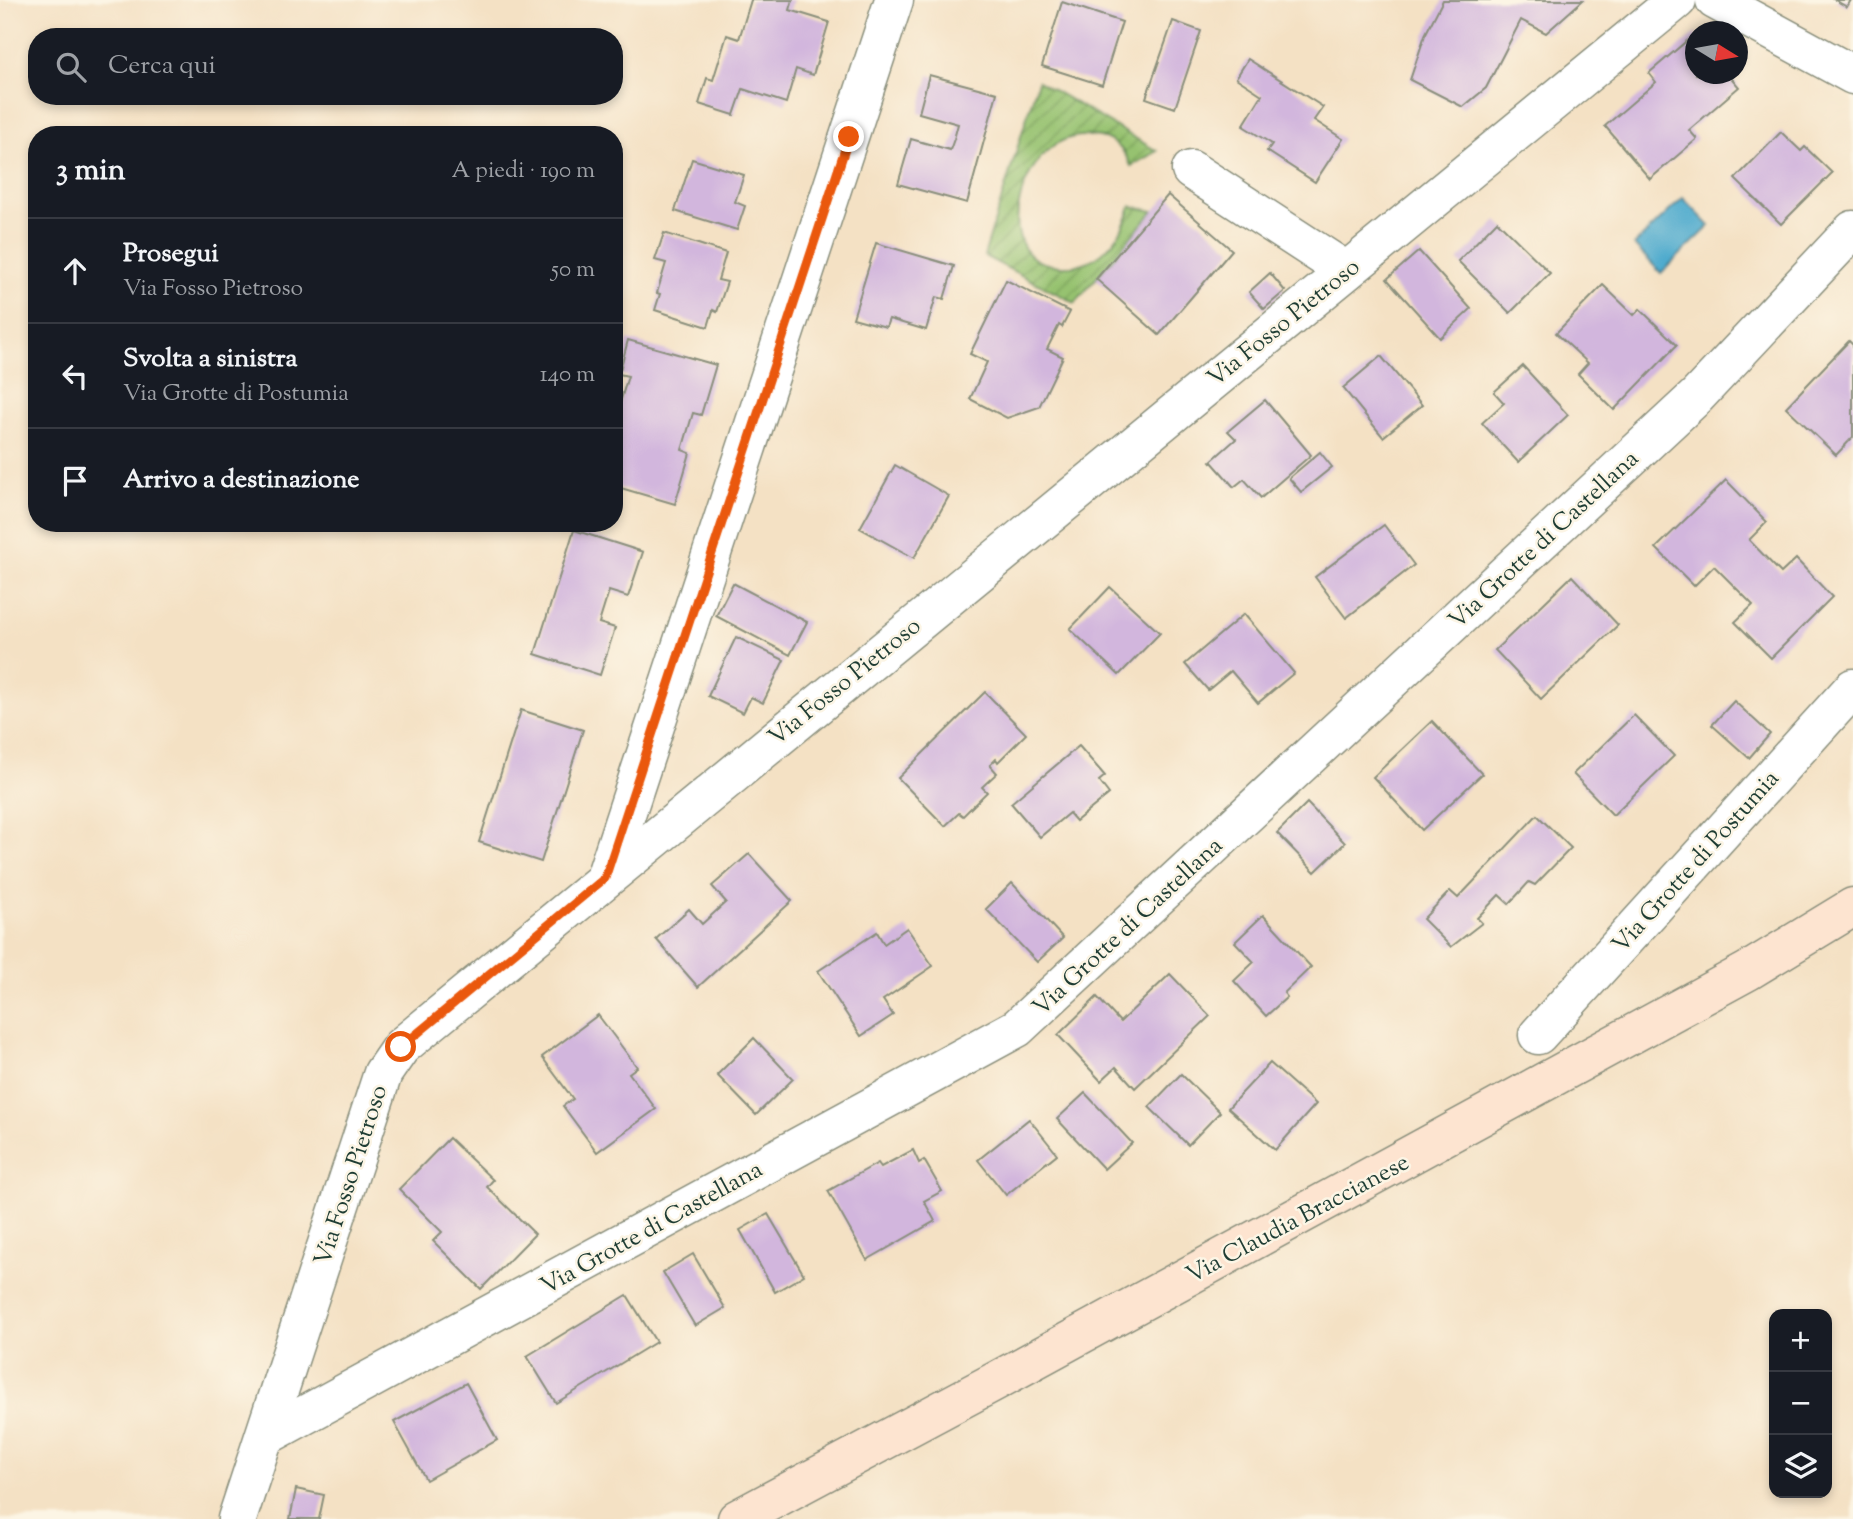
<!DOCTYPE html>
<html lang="it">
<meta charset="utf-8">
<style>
:root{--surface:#171b24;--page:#20242c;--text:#f1f3f6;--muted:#9ea1a6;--line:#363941}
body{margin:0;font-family:"Sorts Mill Goudy",serif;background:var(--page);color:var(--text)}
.controls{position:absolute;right:21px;bottom:21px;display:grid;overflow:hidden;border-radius:14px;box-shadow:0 4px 10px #0003}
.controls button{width:63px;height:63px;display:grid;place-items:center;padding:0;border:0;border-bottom:2px solid var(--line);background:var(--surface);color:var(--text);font:35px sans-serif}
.compass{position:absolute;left:1685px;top:21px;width:63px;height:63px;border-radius:50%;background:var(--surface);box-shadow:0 4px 10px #0003;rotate:101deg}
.stop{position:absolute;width:21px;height:21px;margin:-16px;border:5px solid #ea580c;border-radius:50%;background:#fff}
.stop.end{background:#ea580c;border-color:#fff;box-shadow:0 2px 7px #0008}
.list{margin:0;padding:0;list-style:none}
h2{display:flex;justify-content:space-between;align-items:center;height:91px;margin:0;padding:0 28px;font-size:30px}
h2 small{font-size:23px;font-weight:400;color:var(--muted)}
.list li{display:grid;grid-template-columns:46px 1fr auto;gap:21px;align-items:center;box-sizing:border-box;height:105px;padding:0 28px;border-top:2px solid var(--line)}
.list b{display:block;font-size:26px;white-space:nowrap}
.list p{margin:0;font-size:23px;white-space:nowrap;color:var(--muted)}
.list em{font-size:23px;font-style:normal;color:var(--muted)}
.icon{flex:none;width:38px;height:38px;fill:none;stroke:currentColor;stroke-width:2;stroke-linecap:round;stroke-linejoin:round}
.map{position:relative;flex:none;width:1853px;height:1519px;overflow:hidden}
.search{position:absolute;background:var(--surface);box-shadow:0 4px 10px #0003;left:28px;top:28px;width:595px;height:77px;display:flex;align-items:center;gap:18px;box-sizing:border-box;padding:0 24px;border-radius:28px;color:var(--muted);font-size:26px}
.panel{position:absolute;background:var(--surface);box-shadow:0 4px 10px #0003;left:28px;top:126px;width:595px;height:406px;border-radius:28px}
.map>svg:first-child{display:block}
</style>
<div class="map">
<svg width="1853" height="1519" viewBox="0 0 1853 1519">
<defs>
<pattern id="garden-furrows" width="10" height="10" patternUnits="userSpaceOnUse" patternTransform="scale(1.75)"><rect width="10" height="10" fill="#96c26f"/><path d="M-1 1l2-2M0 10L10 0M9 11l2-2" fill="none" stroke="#7a9f5c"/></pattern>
</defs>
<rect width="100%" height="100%" fill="#fcf5e5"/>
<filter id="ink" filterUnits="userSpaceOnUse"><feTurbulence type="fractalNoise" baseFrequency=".0143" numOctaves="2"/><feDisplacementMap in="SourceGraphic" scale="14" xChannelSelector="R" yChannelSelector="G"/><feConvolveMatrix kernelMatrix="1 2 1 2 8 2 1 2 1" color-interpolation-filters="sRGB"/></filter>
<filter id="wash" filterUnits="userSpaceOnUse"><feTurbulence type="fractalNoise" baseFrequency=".00686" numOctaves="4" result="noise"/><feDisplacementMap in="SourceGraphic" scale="28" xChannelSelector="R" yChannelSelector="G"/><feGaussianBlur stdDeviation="1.57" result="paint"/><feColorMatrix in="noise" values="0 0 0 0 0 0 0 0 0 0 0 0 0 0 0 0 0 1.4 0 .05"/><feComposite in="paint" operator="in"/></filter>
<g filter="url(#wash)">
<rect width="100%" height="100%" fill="#f4e1c4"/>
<path fill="url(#garden-furrows)" stroke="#5a8052" stroke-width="2" d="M1038 81 1157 151 1131 166C1124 148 1112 137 1092 136 1080 135 1066 138 1056 144 1024 163 999 234 1035 259 1043 264 1051 265 1060 266 1098 268 1122 239 1131 206L1154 211 1075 303 984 256Z"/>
<path fill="#50abce" stroke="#387481" stroke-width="2" d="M1683 198 1710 226 1661 273 1634 245Z"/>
<g id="blocks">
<g fill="#d2b6dd">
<path d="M751 0H793L790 10 829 22 813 75 796 69 786 103 743 89 734 115 699 104 707 78 713 80 727 35 739 39Z"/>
<path d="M1443 0H1583L1546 33 1521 20 1486 88 1463 107 1410 80 1425 35Z"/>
<path d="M1835 0H1851L1847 7Z"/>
<path d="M1062 2 1122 22 1102 85 1042 66Z"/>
<path d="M1173 21 1201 31 1175 108 1146 98Z"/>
<path d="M1696 33V74H1728L1739 87 1689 130 1697 139 1650 179 1605 126 1656 82 1649 73Z"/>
<path d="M1248 59 1323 107 1314 120 1343 139 1315 182 1267 151 1272 144 1243 126 1262 95 1236 78Z"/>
<path d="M929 75 997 93 967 203 898 184 911 139 950 150 954 139 958 124 919 113Z"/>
<path d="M1781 132 1801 151 1805 147 1832 173 1781 224 1735 179Z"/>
<path d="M692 159 744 175 735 202 745 206 737 230 675 211Z"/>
<path d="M1168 195 1232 250 1159 335 1096 279Z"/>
<path d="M1497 221 1550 273 1510 313 1458 261Z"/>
<path d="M664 233 726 253 718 280 727 282 717 312 713 310 708 327 655 310 660 294 657 293 666 263 655 260Z"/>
<path d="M876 243 954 266 944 299 936 297 926 330 889 319 886 327 853 318Z"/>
<path d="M1419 251 1471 309 1440 338 1387 279Z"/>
<path d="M1270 273 1285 291 1264 309 1249 292Z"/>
<path d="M1006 280 1070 312 1062 327 1059 325 1047 349 1063 357 1039 407 1007 418 970 399 987 362 970 354Z"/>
<path d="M1603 285 1634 315 1640 309 1677 345 1614 410 1578 374 1588 363 1556 333Z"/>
<path d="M628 340 716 365 701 415 693 413 682 450 690 453 675 504 614 486V423L628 376 619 374Z"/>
<path d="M1849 341 1853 345V437L1836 455 1786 407Z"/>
<path d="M1381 356 1422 405 1383 437 1343 388Z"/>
<path d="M1523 366 1568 415 1518 462 1482 423 1504 403 1494 392Z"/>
<path d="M1265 400 1311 455 1261 498 1244 479 1234 487 1211 461 1236 439 1228 431Z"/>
<path d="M1320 452 1332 467 1301 492 1289 478Z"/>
<path d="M895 465 949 496 914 558 860 528Z"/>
<path d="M1726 480 1767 522 1749 540 1781 573 1796 559 1832 597 1771 658 1735 622 1753 605 1714 566 1694 586 1656 548Z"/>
<path d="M1384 525 1414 565 1346 618 1315 577Z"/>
<path d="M574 530 643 552 628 597 609 591 599 623 615 628 600 675 535 654Z"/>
<path d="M1572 576 1618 625 1541 699 1495 650Z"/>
<path d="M733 583 807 622 790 655 716 616Z"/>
<path d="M1110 587 1160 633 1119 675 1070 629Z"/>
<path d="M1244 614 1294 673 1258 703 1231 671 1208 690 1185 664Z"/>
<path d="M736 637 784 660 763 703 751 697 743 713 708 696Z"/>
<path d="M985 692 1026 734 998 762 996 759 990 765 997 773 982 787 987 792 963 816 959 813 945 826 898 778Z"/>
<path d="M1734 701 1770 734 1749 758 1712 725Z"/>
<path d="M521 710 583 730 541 862 479 842Z"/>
<path d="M1634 715 1674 756 1613 815 1573 774Z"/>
<path d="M1432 721 1482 774 1422 830 1373 777Z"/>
<path d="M1079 746 1105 776 1099 781 1109 794 1076 821 1069 813 1040 837 1011 803Z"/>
<path d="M1307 803 1345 843 1315 872 1277 833Z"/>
<path d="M1537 815 1571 848 1535 885 1529 882 1509 904 1499 895 1477 918 1482 923 1451 947 1423 919 1450 891 1458 898Z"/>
<path d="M749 854 792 901 698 987 656 939 689 909 702 924 726 902 712 886Z"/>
<path d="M1012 883 1063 938 1037 962 986 909Z"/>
<path d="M1263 915 1311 967 1284 993 1287 997 1266 1016 1234 981 1254 962 1235 942Z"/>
<path d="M907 928 933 966 883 1000 893 1015 861 1036 818 971 877 932 884 944Z"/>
<path d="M1170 974 1210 1016 1135 1088 1116 1067 1101 1081 1058 1035 1097 997 1120 1022Z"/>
<path d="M598 1015 637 1067 629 1073 656 1109 597 1152 563 1106 573 1099 542 1057Z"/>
<path d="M754 1038 793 1079 756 1115 717 1075Z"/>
<path d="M1270 1063 1316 1104 1275 1150 1228 1108Z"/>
<path d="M1181 1074 1220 1112 1188 1145 1149 1107Z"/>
<path d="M1085 1093 1132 1143 1104 1169 1057 1119Z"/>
<path d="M1029 1119 1057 1154 1006 1195 978 1160Z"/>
<path d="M449 1138 493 1180 487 1187 535 1234 481 1289 433 1241 442 1232 399 1189Z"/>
<path d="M913 1150 919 1163 924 1160 942 1191 924 1201 935 1221 867 1260 828 1191 878 1163 881 1167Z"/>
<path d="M768 1214 804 1275 775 1292 740 1230Z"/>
<path d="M693 1254 725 1308 695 1326 663 1272Z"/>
<path d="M627 1295 656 1342 556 1403 527 1356Z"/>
<path d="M466 1383 497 1440 426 1480 394 1422Z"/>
<path d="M296 1489 324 1495 319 1519H290Z"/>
</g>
</g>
</g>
<g filter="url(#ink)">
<use href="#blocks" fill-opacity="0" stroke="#8a8f7c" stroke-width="2"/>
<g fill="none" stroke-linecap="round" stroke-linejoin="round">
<g stroke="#8a8f7c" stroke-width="41">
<g id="street">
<path d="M1715 0 1853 75"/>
<path d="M1191 170 1346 271"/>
<path d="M605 878 894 0"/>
<path d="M1538 1035 1853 688"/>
<path d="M266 1436 1017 1028 1696 397 1853 230"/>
<path d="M237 1519 383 1073 401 1047 1677 0"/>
</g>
</g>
<g stroke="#8a8f7c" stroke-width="41">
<path id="secondary" d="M737 1519 994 1382 1748 971 1853 907"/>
</g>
<use href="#street" stroke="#fff" stroke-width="38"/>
<use href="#secondary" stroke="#fde4d0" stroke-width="38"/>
</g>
</g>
<g fill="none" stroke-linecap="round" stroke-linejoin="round" filter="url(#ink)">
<path stroke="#ea580c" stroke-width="9" d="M401 1047 605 878 849 137"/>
</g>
<g text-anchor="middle" stroke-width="5" stroke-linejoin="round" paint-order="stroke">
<g font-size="24" fill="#1f3d34" stroke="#fcf5e5">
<text transform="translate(1283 322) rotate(-39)" y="8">Via Fosso Pietroso</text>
<text transform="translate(1543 539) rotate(-43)" y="8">Via Grotte di Castellana</text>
<text transform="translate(844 681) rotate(-39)" y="8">Via Fosso Pietroso</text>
<text transform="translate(1695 861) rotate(-48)" y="8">Via Grotte di Postumia</text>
<text transform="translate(1127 926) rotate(-43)" y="8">Via Grotte di Castellana</text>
<text transform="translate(350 1175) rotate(-72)" y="8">Via Fosso Pietroso</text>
<text transform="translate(1297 1218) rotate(-28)" y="8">Via Claudia Braccianese</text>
<text transform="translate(651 1227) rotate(-29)" y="8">Via Grotte di Castellana</text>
</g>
</g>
</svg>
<div class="controls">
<button>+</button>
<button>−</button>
<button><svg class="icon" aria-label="layers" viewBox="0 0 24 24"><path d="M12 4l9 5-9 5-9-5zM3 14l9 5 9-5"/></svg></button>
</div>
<svg class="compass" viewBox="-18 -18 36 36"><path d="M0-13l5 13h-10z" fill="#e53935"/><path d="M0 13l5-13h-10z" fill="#9ea1a6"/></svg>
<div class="stop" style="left:401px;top:1047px"></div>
<div class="stop end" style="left:849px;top:137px"></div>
<div class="search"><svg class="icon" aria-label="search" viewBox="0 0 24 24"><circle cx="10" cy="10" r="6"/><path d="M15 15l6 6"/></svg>Cerca qui</div>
<section class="panel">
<h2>3 min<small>A piedi · 190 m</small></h2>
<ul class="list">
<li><svg class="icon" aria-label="ahead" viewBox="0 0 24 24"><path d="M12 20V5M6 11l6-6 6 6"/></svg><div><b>Prosegui</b><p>Via Fosso Pietroso</p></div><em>50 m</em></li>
<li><svg class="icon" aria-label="left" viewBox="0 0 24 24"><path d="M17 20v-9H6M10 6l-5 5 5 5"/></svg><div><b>Svolta a sinistra</b><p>Via Grotte di Postumia</p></div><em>140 m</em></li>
<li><svg class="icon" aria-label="arrive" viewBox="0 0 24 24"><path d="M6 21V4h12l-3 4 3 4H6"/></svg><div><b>Arrivo a destinazione</b></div></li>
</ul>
</section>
</div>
